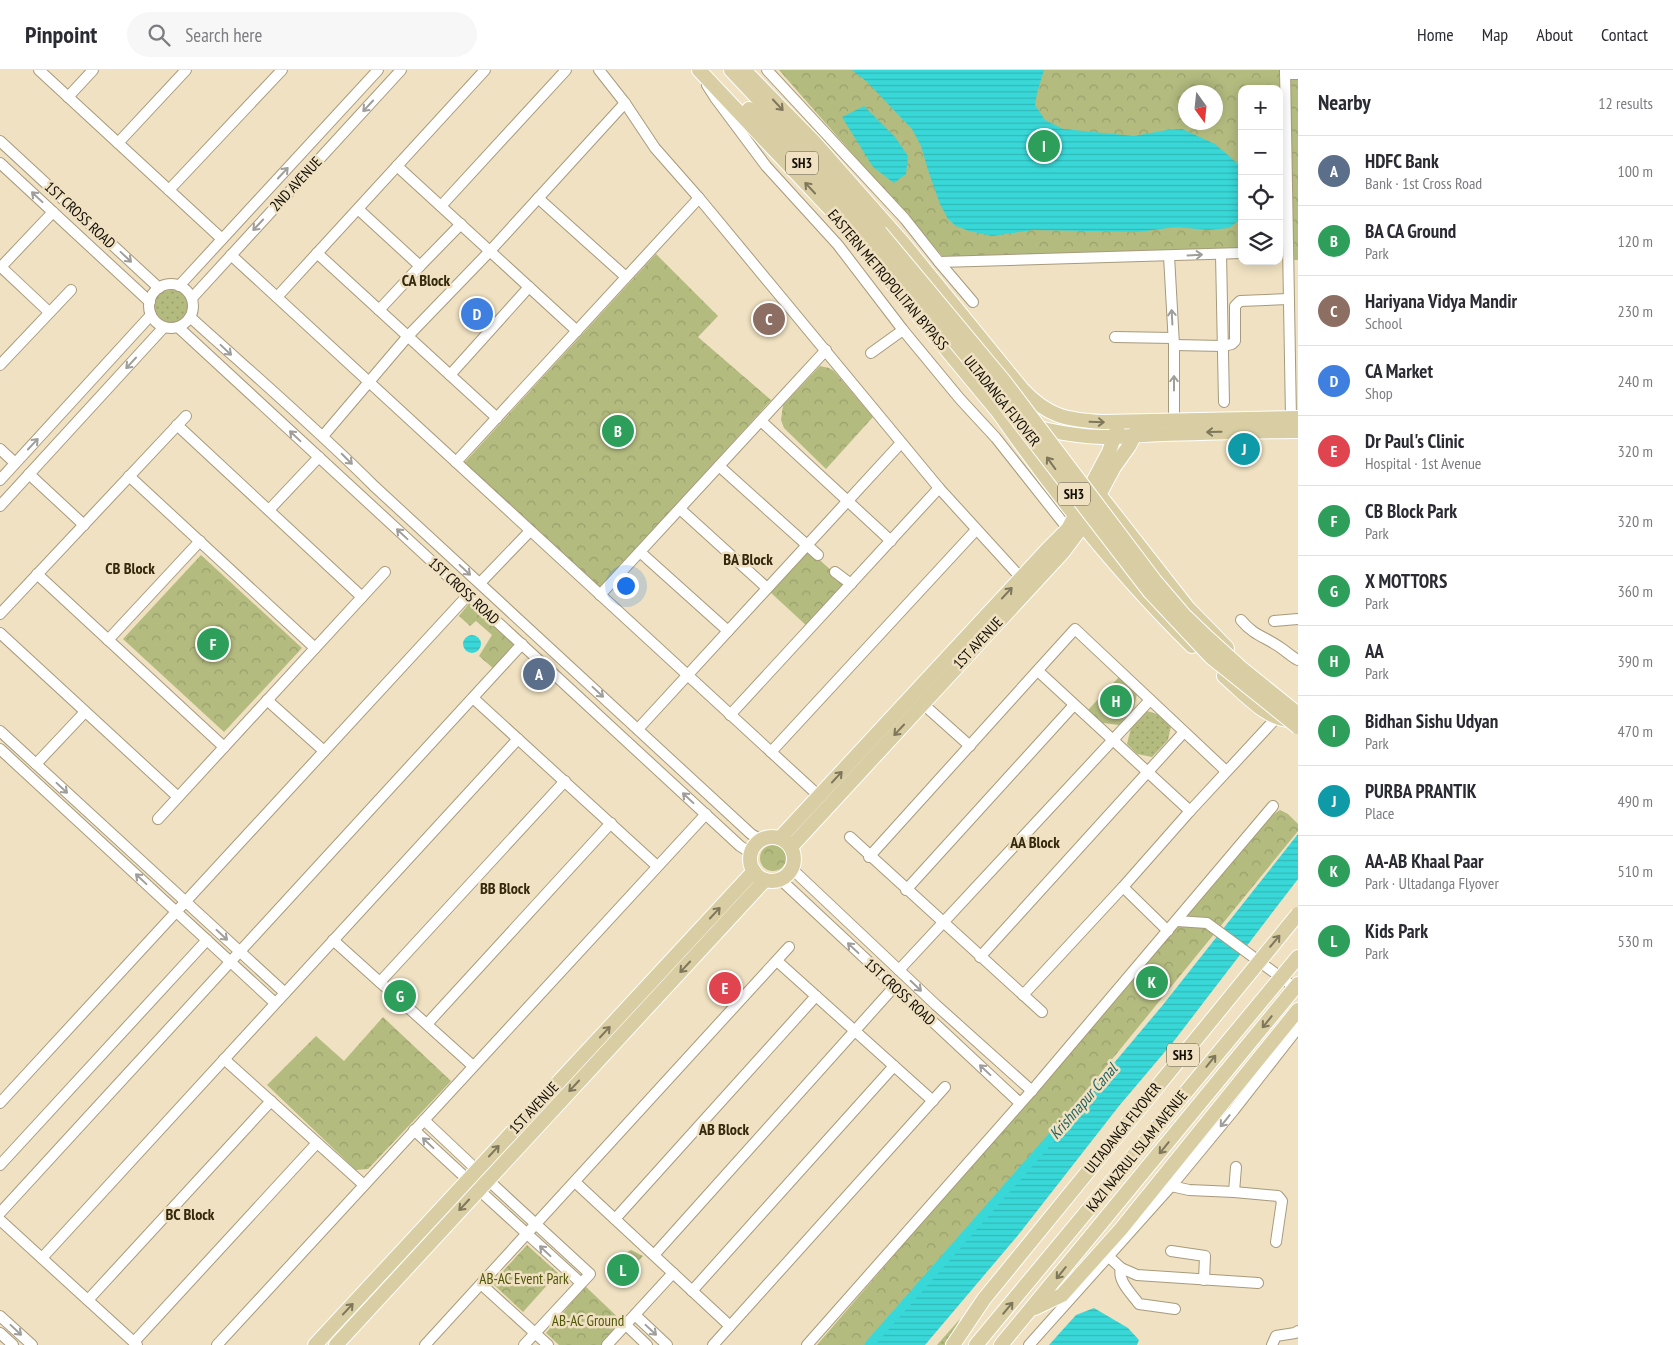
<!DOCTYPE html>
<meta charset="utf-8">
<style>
:root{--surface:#fff;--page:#f7f7f7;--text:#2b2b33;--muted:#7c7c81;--line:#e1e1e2;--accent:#2563eb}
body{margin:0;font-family:"PT Sans Narrow",sans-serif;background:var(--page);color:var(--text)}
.controls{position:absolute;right:15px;top:15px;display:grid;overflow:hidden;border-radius:10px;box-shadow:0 2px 12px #0003}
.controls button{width:45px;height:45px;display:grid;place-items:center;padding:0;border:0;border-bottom:1px solid var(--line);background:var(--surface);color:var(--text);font:25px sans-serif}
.compass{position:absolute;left:1178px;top:15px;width:45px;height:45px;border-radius:50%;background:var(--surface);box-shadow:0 2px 12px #0003;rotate:165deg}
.you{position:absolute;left:625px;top:515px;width:18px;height:18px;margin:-12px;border:4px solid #fff;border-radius:50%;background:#1a73e8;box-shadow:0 0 0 8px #1a73e833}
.badge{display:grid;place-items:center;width:32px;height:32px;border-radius:50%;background:var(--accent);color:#fff;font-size:16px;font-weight:700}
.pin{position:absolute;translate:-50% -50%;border:2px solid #fff;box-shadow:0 1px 5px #0006}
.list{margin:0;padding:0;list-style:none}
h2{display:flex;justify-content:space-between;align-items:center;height:65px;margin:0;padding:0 20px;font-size:21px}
h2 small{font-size:16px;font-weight:400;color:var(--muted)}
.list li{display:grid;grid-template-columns:32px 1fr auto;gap:15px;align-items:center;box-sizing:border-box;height:70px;padding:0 20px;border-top:1px solid var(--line)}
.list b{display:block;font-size:19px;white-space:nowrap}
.list p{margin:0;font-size:16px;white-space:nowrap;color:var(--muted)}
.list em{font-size:16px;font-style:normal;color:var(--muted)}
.icon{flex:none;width:28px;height:28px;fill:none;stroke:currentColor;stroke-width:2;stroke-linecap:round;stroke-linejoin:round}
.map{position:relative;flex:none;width:1298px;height:1275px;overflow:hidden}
header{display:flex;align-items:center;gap:30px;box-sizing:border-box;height:70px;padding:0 25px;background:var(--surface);border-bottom:1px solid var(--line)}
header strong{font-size:24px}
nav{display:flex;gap:28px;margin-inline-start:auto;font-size:18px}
.search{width:350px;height:45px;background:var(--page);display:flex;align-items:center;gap:12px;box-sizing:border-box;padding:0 18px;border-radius:28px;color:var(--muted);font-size:19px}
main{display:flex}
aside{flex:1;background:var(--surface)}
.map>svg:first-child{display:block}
</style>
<header>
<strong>Pinpoint</strong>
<div class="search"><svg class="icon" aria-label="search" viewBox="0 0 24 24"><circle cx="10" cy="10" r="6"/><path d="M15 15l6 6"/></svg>Search here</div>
<nav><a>Home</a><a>Map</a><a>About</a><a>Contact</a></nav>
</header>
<main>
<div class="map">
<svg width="1298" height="1275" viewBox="0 0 1298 1275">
<defs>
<pattern id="grass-dots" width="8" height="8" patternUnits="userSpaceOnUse" patternTransform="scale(1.25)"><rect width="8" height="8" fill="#b4bb7f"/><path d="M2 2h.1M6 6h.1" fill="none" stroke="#9aa06c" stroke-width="1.8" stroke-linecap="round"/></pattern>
<pattern id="park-crowns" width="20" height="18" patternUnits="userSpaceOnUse" patternTransform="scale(1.25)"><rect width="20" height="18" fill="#b4bb7f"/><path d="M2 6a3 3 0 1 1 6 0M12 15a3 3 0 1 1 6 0" fill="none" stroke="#9aa06c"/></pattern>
<pattern id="water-rules" width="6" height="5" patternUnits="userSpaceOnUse" patternTransform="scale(1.25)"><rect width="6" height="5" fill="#39d8d8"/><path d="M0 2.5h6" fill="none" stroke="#31b8b8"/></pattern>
</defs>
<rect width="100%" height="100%" fill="#efe1c1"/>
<g fill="url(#grass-dots)">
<circle cx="171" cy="237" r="17"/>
<path d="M1147 641 1160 645 1171 656 1168 670 1152 687 1137 684 1127 674 1131 658Z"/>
<path d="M960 1249 948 1275H937Z"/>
</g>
<g fill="url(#park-crowns)" fill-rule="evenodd">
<path d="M779 0H1280L1279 100V19H1242V179L944 188ZM1186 22H1216V52H1186Z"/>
<path d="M1289 9H1298V190H1290Z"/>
<path d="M656 184 718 246 698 267 771 330 600 519 464 393Z"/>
<path d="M820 296 829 298 834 301 873 347 826 399 784 358 781 350 783 335Z"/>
<path d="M807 479 848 515 808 557 769 521Z"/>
<path d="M201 485 302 578 224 662 123 569Z"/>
<path d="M471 531 519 574 494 599 479 586 492 565 476 551 470 556 459 546Z"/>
<path d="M1120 606 1137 623 1134 638 1119 655 1103 653 1088 640Z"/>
<path d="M1280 740 1288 744 1298 754V761L1052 1063 868 1275H817L1271 746Z"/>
<circle cx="773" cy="788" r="13"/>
<path d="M383 947 451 1011 368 1099 356 1100 267 1015 316 966 344 991Z"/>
<path d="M527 1175 558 1203 523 1242 492 1213Z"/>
<path d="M631 1180 643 1186 622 1208 609 1192Z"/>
<path d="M585 1216 626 1255 607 1275H559L546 1263Z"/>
</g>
<g fill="url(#water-rules)">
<path d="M852 0H1044L1037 23 1035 35 1045 50 1063 59 1134 66 1167 60 1182 59 1215 74 1236 92 1242 101V145L1238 151 1229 158 1208 160 1176 157 1138 162 1033 160 992 166 969 161 956 156 948 149 940 134 928 100 921 76 912 59 866 11Z"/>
<path d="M864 36 895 67 908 86 906 104 894 113 873 97 842 47Z"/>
<circle cx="472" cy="574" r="9"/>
<path d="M1298 764V809L1174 971 1119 1036 1019 1164 925 1275H870L981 1151 1162 936Z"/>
<path d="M1094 1238 1128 1258 1139 1270 1137 1275H1049L1076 1245Z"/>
</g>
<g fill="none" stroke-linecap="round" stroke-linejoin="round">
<path stroke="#39d8d8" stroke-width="9" d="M869 1275 1052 1067"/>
<g stroke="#a79a7c" stroke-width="12">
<g id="minor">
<path d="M39 0 222 169"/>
<path d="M599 0 625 33 655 78 699 128 939 418 1021 508"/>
<path d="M767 0 905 149 939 192 1242 183"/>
<path d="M1285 0 1291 348"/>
<path d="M1285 4H1298"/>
<path d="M707 15 716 29 766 96 838 175 903 260 960 329 996 368 1068 459"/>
<path d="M68 27 93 0"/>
<path d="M0 71 159 218"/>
<path d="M118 73 186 0"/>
<path d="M0 93 150 232"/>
<path d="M397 96 577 261"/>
<path d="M169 120 282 0"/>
<path d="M538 128 626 207"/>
<path d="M441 136 566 0"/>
<path d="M358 139 420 196 379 240"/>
<path d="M317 183 497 348"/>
<path d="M1221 184 1224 332"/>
<path d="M231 185 819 726"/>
<path d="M1169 186 1174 275V350"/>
<path d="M939 192 973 232"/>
<path d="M0 196 49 242"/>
<path d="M420 196 461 154"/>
<path d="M1 197 53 142"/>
<circle cx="171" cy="236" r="22"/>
<path d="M179 216 378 0"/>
<path d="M277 227 485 0"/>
<path d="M192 228 401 0"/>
<path d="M190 247C252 303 315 357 374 416L751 764 761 770"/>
<path d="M178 257 740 776 751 783"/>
<path d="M1115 267 1173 268"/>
<path d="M1174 275 1223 276 1232 274 1235 271V236L1240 231 1288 229"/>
<path d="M871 283 903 260"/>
<path d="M0 295 71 220"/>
<path d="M450 305 529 217"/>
<path d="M761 351 891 471"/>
<path d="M177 355 362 527"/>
<path d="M323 366 408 266 490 181 625 33"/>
<path d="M0 379 15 393"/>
<path d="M456 392 699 128"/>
<path d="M719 396 818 485"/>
<path d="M29 404 84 455"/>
<path d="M129 406 315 578"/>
<path d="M0 410 151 245"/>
<path d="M0 436 164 257"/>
<path d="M680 439 767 518"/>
<path d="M269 440 319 387"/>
<path d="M640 482 728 561"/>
<path d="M835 502 851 514"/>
<path d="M37 504 224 677"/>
<path d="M480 513 530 461"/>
<path d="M600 525 826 280"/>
<path d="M0 544 186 346"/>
<path d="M1241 550C1254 566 1266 567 1281 578 1287 582 1292 587 1298 590"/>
<path d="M1274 551 1298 549"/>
<path d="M0 563 178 727"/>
<path d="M108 570 200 471"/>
<path d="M1038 601 1190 741"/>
<path d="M473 628 657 796"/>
<path d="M267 630 324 681"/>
<path d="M923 634 970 676"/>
<path d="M730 645 939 418"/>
<path d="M638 659 901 373"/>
<path d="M0 661 285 923"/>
<path d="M0 679 275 933"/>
<path d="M771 682 976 460"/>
<path d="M36 694 85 642"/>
<path d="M158 749 385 502"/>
<path d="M850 767 1042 942"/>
<path d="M869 787 1075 559 1226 701"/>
<path d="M792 799 936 935 1032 1021"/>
<path d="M780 809 1020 1033"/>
<path d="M1123 817 1168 861"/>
<path d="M906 820 1074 635"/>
<path d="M1177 851 1207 853 1298 920"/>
<path d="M333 870 473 996"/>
<path d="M980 887 1184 662"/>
<path d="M777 891 933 1031"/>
<path d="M899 900 1150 630"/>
<path d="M380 912 565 711"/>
<path d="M1023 925 1123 817 1190 741 1280 644"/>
<path d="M427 954 611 753"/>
<path d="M224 989 364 1115"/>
<path d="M0 1033 468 525"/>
<path d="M424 1050 477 1100"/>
<path d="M414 1060 467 1109"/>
<path d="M0 1095 207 870"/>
<path d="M488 1110 590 1204 524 1275"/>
<path d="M575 1112 730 1256"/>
<path d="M1171 1116 1189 1120 1234 1122 1278 1126 1282 1131 1276 1172"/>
<path d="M479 1120 581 1213"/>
<path d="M1234 1122 1236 1097"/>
<path d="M0 1143 522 574"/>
<path d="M615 1149 816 926"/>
<path d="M0 1150 137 1275"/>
<path d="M1171 1181 1205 1186 1204 1210"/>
<path d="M654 1185 894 917"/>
<path d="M1109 1187 1121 1198 1137 1205 1258 1213"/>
<path d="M42 1188 518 669"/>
<path d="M1121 1198C1117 1211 1132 1224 1139 1234L1175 1239"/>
<path d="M481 1214 548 1275"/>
<path d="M692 1221 894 996"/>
<path d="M88 1230 271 1031"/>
<path d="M635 1245 667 1275"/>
<path d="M0 1246 32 1275"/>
<path d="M626 1255 647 1275"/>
<path d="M0 1263 13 1275"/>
<path d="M134 1272 317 1073"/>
<path d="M217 1275 706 744"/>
<path d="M425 1275 789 877"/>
<path d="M607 1275 673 1203"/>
<path d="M713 1275 945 1017"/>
<path d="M807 1275 1035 1017 1273 736"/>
<path d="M1029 1275 1173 1114 1234 1040 1298 958"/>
<path d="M1272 1275 1276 1266 1295 1263 1298 1261"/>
</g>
</g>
<g stroke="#fff" stroke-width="16">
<g id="major">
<path d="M699 0 831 140 999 343C1026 358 1071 366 1102 367 1123 368 1143 364 1164 364 1208 363 1253 361 1298 361"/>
<path d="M731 0 848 124 880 162"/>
<path d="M744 0 815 73 904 174 1022 319C1048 347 1067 350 1103 352L1298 348"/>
<path d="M749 39 809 100 871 171"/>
<path d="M999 343C1056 425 1120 505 1192 576"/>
<path d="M1094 418 1188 538 1227 578"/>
<path d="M1224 606C1242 621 1267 651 1292 650"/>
<circle cx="772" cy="789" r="22"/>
<path d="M780 768 1047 480 1068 459 1109 382 1117 359"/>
<path d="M791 777 1063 482 1083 455 1114 397 1129 376 1137 360"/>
<path d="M1035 1238 1062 1225 1121 1159 1298 940"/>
<path d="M315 1275 754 801"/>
<path d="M336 1275 765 810"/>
<path d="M953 1275 984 1229 1068 1126"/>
<path d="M976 1275 1298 887"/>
<path d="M1001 1275 1298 914"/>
</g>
</g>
<use href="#minor" stroke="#fff" stroke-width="10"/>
<use href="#major" stroke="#d9cea3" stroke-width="14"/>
<g stroke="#fff" stroke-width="16" stroke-linecap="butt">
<g id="major-bridge">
<path d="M880 162 1004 311 1155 511 1184 545 1208 568 1241 598 1298 644"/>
<path d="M871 171 986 309 1150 522 1211 587 1298 657"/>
<path d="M1068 1126 1298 844"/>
</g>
</g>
<use href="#major-bridge" stroke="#d9cea3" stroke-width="14"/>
</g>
<defs><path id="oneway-shaft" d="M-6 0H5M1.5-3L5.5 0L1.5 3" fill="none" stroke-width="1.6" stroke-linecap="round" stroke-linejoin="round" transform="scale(1.25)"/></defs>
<g stroke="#7f775b">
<use href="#oneway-shaft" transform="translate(778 35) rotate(47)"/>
<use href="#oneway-shaft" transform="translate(810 118) rotate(-133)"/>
<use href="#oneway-shaft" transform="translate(1097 352) rotate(2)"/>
<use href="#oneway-shaft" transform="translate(1214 362) rotate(179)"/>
<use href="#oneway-shaft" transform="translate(1051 393) rotate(-126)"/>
<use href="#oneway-shaft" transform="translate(1007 523) rotate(-47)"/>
<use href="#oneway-shaft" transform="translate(899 660) rotate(133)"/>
<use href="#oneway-shaft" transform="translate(837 707) rotate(-47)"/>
<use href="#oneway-shaft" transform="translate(715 843) rotate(-47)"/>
<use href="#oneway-shaft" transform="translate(1275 871) rotate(-50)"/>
<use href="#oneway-shaft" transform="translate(685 897) rotate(133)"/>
<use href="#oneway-shaft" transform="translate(1267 952) rotate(129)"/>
<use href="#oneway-shaft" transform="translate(605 962) rotate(-47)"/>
<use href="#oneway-shaft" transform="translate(1211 991) rotate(-51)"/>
<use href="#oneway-shaft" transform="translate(574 1016) rotate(133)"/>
<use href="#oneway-shaft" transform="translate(1164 1078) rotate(129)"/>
<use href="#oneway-shaft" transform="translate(494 1081) rotate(-47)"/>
<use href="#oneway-shaft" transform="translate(464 1135) rotate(133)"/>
<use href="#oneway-shaft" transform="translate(1061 1203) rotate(129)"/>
<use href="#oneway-shaft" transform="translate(1008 1238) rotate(-50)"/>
<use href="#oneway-shaft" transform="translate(348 1239) rotate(-47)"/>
</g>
<g stroke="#9f9e9a">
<use href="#oneway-shaft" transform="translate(368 36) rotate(133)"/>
<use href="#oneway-shaft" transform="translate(283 103) rotate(-47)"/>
<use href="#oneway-shaft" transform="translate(37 127) rotate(-137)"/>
<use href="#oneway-shaft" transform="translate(258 155) rotate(133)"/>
<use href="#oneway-shaft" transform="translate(1195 185) rotate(-3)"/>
<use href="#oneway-shaft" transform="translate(126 187) rotate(43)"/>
<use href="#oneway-shaft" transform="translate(1172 247) rotate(-93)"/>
<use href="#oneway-shaft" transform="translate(226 280) rotate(43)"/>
<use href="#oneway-shaft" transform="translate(131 293) rotate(133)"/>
<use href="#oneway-shaft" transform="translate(1174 313) rotate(-90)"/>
<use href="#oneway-shaft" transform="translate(295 366) rotate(-137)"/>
<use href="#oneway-shaft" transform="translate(33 374) rotate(-47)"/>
<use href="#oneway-shaft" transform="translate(347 389) rotate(45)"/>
<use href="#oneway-shaft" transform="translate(402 464) rotate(-137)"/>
<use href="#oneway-shaft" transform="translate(465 500) rotate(43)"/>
<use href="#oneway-shaft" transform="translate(598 622) rotate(43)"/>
<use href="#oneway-shaft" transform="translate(62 718) rotate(43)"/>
<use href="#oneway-shaft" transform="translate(688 728) rotate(-137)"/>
<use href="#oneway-shaft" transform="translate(141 809) rotate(-137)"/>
<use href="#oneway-shaft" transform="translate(222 865) rotate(43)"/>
<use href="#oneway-shaft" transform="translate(853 878) rotate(-137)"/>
<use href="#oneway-shaft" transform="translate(916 916) rotate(44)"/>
<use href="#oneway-shaft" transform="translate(985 1000) rotate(-137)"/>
<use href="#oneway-shaft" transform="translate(1225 1051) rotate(129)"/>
<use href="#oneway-shaft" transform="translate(428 1073) rotate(-137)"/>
<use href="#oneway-shaft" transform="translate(545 1181) rotate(-137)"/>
<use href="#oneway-shaft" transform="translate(16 1260) rotate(43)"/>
<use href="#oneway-shaft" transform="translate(651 1260) rotate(43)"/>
</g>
<g text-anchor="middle" stroke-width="5" stroke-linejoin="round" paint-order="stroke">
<g fill="#efe1c1" stroke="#534c3c" stroke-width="1">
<rect x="786" y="81.5" width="32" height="23" rx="4"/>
<rect x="1058" y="412.5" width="32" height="23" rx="4"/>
<rect x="1167" y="973.5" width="32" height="23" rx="4"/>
</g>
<g font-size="14" font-weight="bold" fill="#100c03">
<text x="802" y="98">SH3</text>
<text x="1074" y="429">SH3</text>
<text x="1183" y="990">SH3</text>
</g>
<g font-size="15" fill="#100c03" stroke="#efe1c1">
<text transform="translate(296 114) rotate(-47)" y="5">2ND AVENUE</text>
<text transform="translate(80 145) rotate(43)" y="5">1ST CROSS ROAD</text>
<text transform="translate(888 210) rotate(50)" y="5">EASTERN METROPOLITAN BYPASS</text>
<text transform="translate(1002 331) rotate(51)" y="5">ULTADANGA FLYOVER</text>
<text transform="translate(464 521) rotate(43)" y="5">1ST CROSS ROAD</text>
<text transform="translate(978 573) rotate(-47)" y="5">1ST AVENUE</text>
<text transform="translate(900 922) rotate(43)" y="5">1ST CROSS ROAD</text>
<text transform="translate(534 1038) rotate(-47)" y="5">1ST AVENUE</text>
<text transform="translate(1123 1058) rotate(-51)" y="5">ULTADANGA FLYOVER</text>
<text transform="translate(1137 1081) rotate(-51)" y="5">KAZI NAZRUL ISLAM AVENUE</text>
</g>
<g font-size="15" fill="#515709" stroke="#efe1c1">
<text x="524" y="1214">AB-AC Event Park</text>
<text x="588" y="1256">AB-AC Ground</text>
</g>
<g font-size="16" font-weight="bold" fill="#34280d" stroke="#efe1c1">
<text x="426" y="216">CA Block</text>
<text x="748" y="495">BA Block</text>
<text x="130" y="504">CB Block</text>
<text x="1035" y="778">AA Block</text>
<text x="505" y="824">BB Block</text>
<text x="724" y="1065">AB Block</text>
<text x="190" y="1150">BC Block</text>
</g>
<g font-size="16" font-style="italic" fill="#266363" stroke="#efe1c1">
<text transform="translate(1083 1031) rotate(-49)" y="6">Krishnapur Canal</text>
</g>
</g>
</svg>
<div class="controls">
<button>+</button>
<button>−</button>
<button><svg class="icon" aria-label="locate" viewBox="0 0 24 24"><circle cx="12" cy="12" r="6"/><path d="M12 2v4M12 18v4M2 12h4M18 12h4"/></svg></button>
<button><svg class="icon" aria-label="layers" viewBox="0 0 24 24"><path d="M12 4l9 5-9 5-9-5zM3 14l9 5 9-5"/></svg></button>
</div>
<svg class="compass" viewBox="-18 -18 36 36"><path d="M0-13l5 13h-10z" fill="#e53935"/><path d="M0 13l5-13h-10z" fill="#7c7c81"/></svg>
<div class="you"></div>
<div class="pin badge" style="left:539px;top:604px;background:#5c6f8a">A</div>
<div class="pin badge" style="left:618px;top:361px;background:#2e9e5b">B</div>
<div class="pin badge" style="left:769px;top:249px;background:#8d6e63">C</div>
<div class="pin badge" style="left:477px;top:244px;background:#3f7fe0">D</div>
<div class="pin badge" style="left:725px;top:918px;background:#e0444e">E</div>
<div class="pin badge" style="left:213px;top:574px;background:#2e9e5b">F</div>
<div class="pin badge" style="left:400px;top:926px;background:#2e9e5b">G</div>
<div class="pin badge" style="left:1116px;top:631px;background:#2e9e5b">H</div>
<div class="pin badge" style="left:1044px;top:76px;background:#2e9e5b">I</div>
<div class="pin badge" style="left:1244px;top:379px;background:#0f9aa8">J</div>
<div class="pin badge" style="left:1152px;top:912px;background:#2e9e5b">K</div>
<div class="pin badge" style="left:623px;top:1200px;background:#2e9e5b">L</div>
</div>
<aside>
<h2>Nearby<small>12 results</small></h2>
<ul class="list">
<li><span class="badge" style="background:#5c6f8a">A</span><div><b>HDFC Bank</b><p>Bank · 1st Cross Road</p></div><em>100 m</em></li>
<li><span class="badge" style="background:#2e9e5b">B</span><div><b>BA CA Ground</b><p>Park</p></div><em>120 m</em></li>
<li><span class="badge" style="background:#8d6e63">C</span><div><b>Hariyana Vidya Mandir</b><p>School</p></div><em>230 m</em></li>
<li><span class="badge" style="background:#3f7fe0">D</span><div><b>CA Market</b><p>Shop</p></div><em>240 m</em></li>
<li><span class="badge" style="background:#e0444e">E</span><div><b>Dr Paul's Clinic</b><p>Hospital · 1st Avenue</p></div><em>320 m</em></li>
<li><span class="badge" style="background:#2e9e5b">F</span><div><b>CB Block Park</b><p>Park</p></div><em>320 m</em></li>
<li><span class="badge" style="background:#2e9e5b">G</span><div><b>X MOTTORS</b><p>Park</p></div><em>360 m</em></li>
<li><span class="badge" style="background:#2e9e5b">H</span><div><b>AA</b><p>Park</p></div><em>390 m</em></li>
<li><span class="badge" style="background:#2e9e5b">I</span><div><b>Bidhan Sishu Udyan</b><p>Park</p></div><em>470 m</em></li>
<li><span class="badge" style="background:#0f9aa8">J</span><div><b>PURBA PRANTIK</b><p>Place</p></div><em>490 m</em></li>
<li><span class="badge" style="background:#2e9e5b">K</span><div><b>AA-AB Khaal Paar</b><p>Park · Ultadanga Flyover</p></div><em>510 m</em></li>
<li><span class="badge" style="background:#2e9e5b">L</span><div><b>Kids Park</b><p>Park</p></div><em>530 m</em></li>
</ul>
</aside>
</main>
